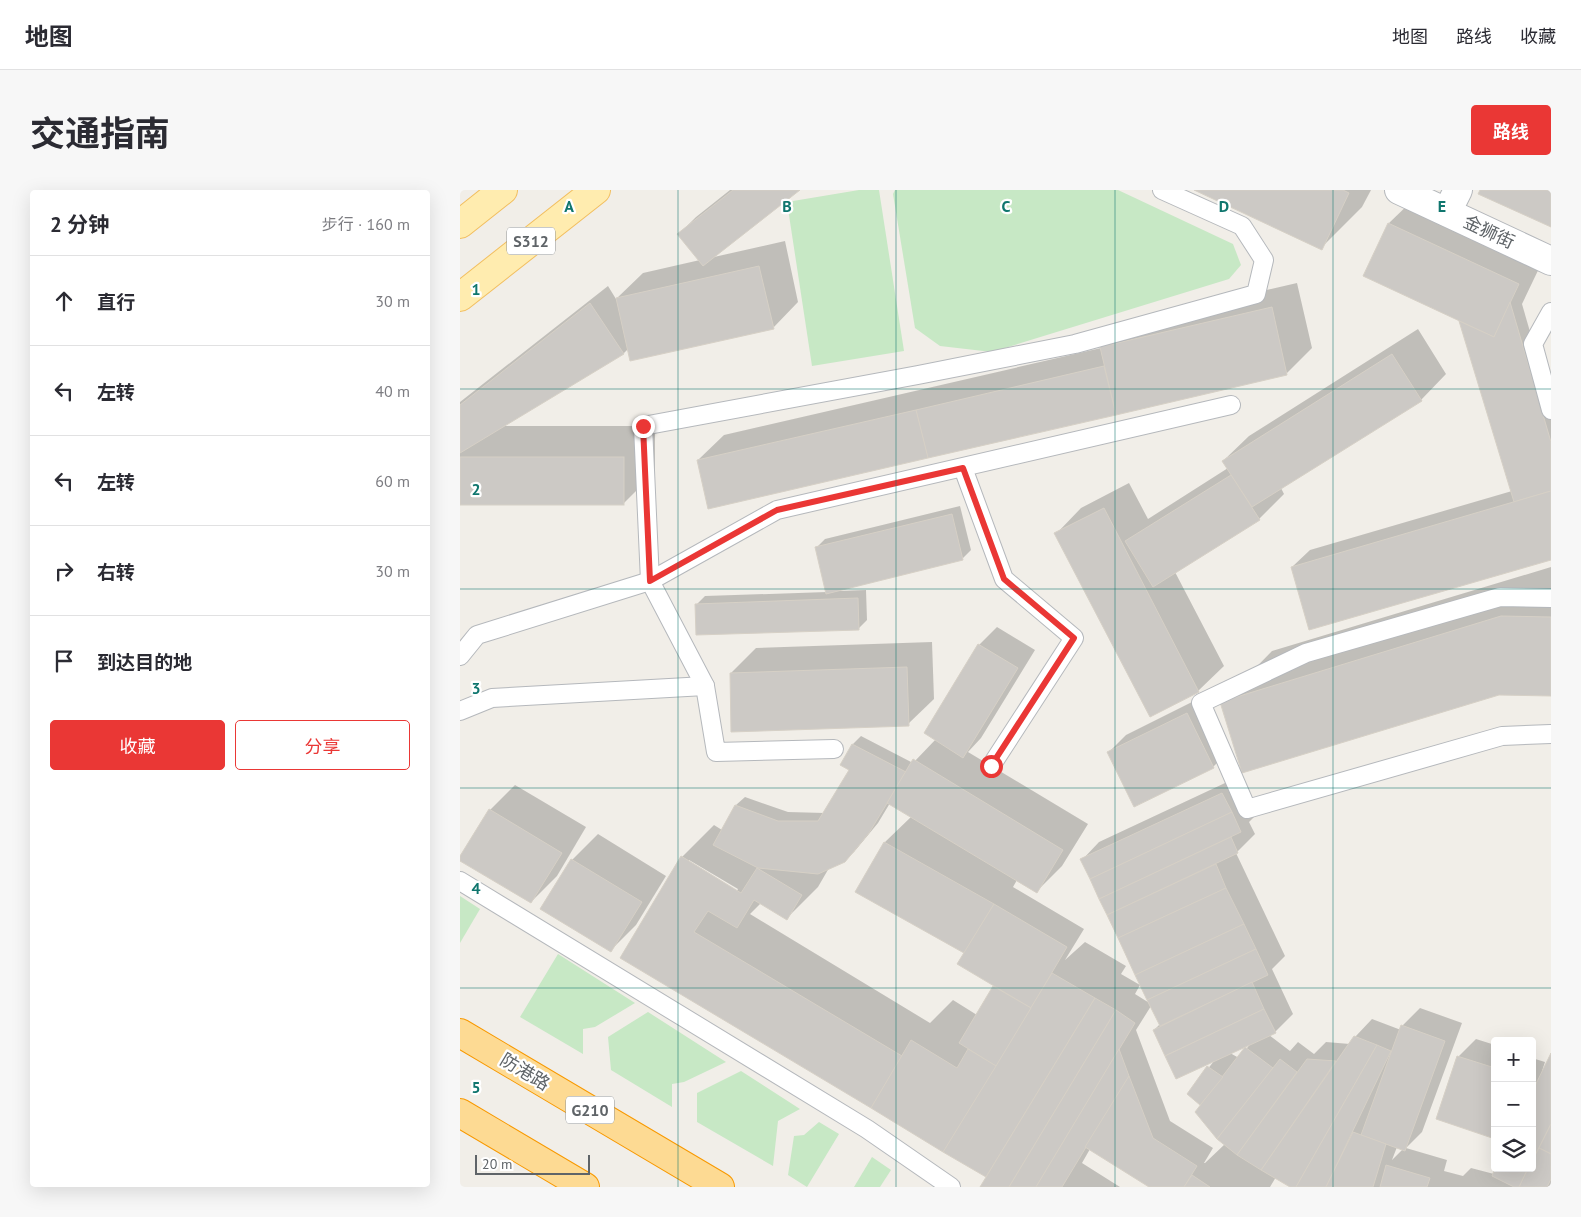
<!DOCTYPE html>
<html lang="zh">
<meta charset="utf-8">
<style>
:root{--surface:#fff;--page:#f7f7f7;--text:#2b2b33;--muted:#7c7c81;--line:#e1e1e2;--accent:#ea3735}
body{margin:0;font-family:"PT Sans","Noto Sans SC",sans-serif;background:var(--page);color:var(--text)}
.controls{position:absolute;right:15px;bottom:15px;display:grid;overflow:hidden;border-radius:5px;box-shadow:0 5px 20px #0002}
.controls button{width:45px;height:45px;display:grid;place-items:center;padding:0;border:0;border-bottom:1px solid var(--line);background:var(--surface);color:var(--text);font:25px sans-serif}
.scale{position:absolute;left:15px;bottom:12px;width:115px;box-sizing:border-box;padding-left:5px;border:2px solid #5f6468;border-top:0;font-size:14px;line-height:18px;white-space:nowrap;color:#5f6468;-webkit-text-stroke:4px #fff;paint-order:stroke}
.stop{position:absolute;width:15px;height:15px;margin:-11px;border:4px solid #ea3735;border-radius:50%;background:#fff}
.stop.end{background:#ea3735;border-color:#fff;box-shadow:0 1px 5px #0008}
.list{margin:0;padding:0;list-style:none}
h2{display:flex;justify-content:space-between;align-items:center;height:65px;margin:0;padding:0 20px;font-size:21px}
h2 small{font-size:16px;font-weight:400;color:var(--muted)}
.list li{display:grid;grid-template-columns:32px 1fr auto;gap:15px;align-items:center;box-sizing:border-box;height:90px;padding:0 20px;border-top:1px solid var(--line)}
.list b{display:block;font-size:19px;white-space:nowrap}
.list em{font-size:16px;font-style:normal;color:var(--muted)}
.actions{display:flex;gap:10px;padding:15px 20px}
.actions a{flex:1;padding:11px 0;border:1px solid var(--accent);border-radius:5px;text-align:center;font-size:18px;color:var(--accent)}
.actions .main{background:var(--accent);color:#fff}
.icon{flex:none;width:28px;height:28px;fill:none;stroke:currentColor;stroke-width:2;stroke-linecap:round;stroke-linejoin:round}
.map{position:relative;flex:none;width:1091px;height:997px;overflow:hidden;border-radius:5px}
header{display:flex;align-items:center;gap:30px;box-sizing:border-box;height:70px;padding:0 25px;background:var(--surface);border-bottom:1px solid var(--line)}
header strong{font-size:24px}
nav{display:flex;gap:28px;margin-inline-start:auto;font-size:18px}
.intro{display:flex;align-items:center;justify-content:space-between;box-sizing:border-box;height:120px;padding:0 30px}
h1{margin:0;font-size:35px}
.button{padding:12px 22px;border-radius:5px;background:var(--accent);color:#fff;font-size:18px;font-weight:700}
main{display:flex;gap:30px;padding:0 30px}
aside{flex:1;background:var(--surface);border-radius:5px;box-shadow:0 5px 20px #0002}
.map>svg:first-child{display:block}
</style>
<header>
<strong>地图</strong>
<nav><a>地图</a><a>路线</a><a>收藏</a></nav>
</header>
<div class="intro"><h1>交通指南</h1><a class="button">路线</a></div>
<main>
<aside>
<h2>2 分钟<small>步行 · 160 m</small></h2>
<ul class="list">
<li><svg class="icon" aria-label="ahead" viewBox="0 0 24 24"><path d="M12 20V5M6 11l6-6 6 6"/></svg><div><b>直行</b></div><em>30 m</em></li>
<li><svg class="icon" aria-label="left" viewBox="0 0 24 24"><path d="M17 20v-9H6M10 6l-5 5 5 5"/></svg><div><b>左转</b></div><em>40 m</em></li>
<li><svg class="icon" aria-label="left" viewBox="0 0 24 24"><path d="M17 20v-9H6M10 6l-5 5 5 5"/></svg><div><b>左转</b></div><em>60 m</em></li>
<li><svg class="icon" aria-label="right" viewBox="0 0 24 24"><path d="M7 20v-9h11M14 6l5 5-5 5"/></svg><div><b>右转</b></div><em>30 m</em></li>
<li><svg class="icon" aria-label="arrive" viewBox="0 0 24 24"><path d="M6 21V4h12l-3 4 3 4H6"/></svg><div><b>到达目的地</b></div></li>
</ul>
<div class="actions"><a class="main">收藏</a><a>分享</a></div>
</aside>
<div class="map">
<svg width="1091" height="997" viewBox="0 0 1091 997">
<rect width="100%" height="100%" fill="#f1eee8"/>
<g fill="#c7e8c5">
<path d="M399 0H419L444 161 352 176 327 12Z"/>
<path d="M435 0H658L773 54 781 75 769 89 532 162 480 156 455 138 433 4Z"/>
<path d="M0 706 20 719 0 753Z"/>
<path d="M98 764 175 813 135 837 123 839V864L60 827Z"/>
<path d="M188 822 266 872 224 892 212 894V917L151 880 148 847Z"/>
<path d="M281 881 340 919 318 931 313 976 237 932V903Z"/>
<path d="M359 932 379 944 347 997 328 985 334 946 344 945Z"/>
<path d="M412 967 431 980 420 997H394Z"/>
</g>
<g fill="#0003" fill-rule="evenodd">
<path d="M270 0H338L254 67 325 51 338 112 313 138 169 158 164 163 43 236H195V282L163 314H0V212L148 96 156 109 183 83 240 70 219 44 236 27Z"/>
<path d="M737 0H911L902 17 861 58Z"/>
<path d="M955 8 1084 68 1062 114 1091 214V369L832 377 850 360 1052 301 1000 132 1001 131 905 85 929 33Z"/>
<path d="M837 93 852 158 826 184 249 317 238 270 264 245 641 158 666 132Z"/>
<path d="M958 139 986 184 961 210 821 298 824 304 799 329 715 382 764 476 738 501 596 344 621 318 669 293 688 329 768 278 763 271 789 246Z"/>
<path d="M500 316 511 360 502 369 377 401 406 400 407 430 398 439 236 415 245 406 367 402 356 358 365 349Z"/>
<path d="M1091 377V504H1039L762 512 812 461Z"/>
<path d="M537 437 575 460 521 548 508 562 628 634 602 676 576 702 557 690 553 697 624 739 605 770 625 752 666 776 661 784 680 795 675 804 691 814 622 670 639 652 780 586 798 623 789 632 795 644 776 663 825 766 812 779 833 824 815 842 809 845 830 861 838 852 854 864 866 852 890 854 895 847 912 829 941 840 942 836 960 818 1002 833 962 942 946 958 987 970 984 981 1003 986 1011 978 1034 984 1072 978V868L1085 872 1082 881 1083 882 1091 866V997H833L816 987 810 997H691L630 959 622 973 660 997H522L530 981 526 986 161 767 222 667 254 635 262 640 276 615 285 607 328 622 365 623 391 580 393 554 401 546 453 573 476 549 519 455ZM430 613 452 626 425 652 397 701 508 758 535 795 517 825 493 810 470 833 290 724 301 713 327 728 358 697 369 678 384 671 394 662 418 633ZM229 670 278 699 277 701 229 673ZM691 816 700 834 694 840 754 871 728 904 742 915 765 954 745 973H744L753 958 710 931 676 840ZM791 853 779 868 770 863ZM937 957 943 959 932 970Z"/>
<path d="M472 452 474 509 448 534 271 483 296 458Z"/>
<path d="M744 506 771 559 753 577 648 563 666 545Z"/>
<path d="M55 595 126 637 97 686 71 712 0 669 30 620Z"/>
<path d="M138 644 206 686 176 735 151 760 82 719 112 670Z"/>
<path d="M1016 849 1035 855V947L998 867Z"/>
</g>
<g fill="#ccc9c5" stroke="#d6d0c6">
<path d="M273 0H340L243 76 217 44Z"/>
<path d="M734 0H883L889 3 862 60Z"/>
<path d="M1020 0H1091V37L1018 4Z"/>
<path d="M928 33 1059 94 1034 147 903 86Z"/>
<path d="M299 76 314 139 170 171 156 108Z"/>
<path d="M1050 112 1091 252V301L1054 312 999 131 1034 147Z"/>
<path d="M130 113 164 164 0 263V215Z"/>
<path d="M812 117 827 185 656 225 640 157Z"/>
<path d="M932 164 962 211 792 317 762 271Z"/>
<path d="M644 176 656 225 468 268 456 220Z"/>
<path d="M456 220 468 268 248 319 237 270Z"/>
<rect x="0" y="267" width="164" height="48"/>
<path d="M771 285 800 330 693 397 665 351Z"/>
<path d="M1091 301V370L849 440 831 377Z"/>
<path d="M644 318 739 502 690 527 594 343Z"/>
<path d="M492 324 503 370 366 404 355 357Z"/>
<path d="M398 408 399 440 236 445 235 414Z"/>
<path d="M1041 426 1091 427V506L1039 505 782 583 760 512Z"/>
<path d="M518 454 558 478 503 568 464 543Z"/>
<path d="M447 477 449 536 271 542 270 483Z"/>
<path d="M727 523 754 578 674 617 647 562Z"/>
<path d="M392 554 446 582 409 643 385 672 358 684 298 678 253 655 275 615 318 631H358L389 580 380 575Z"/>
<path d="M453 569 603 660 577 703 427 613Z"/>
<path d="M762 603 772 622 630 689 620 669Z"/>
<path d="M29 619 102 663 71 713 0 671V666Z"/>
<path d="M772 622 781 642 639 709 630 689Z"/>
<path d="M771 647 778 663 647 725 639 709Z"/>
<path d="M424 652 534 714 504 763 395 702Z"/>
<path d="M221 666 281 703 297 678 342 705 327 730 294 710 277 738 248 721 234 742 442 866 411 918 160 768Z"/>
<path d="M111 669 182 712 151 762 80 719Z"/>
<path d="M756 674 766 698 658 748 647 725Z"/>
<path d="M766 698 784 734 675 785 658 748Z"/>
<path d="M534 714 607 757 571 818 497 774Z"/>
<path d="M784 734 796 759 687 810 675 785Z"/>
<path d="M796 759 808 785 700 836 687 810Z"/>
<path d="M592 783 635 808 526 987 483 962Z"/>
<path d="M792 792 804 819 705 866 693 840Z"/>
<path d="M533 796 571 818 536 876 499 853Z"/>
<path d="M635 808 656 820 549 997H520Z"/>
<path d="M804 819 816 843 716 889 705 866Z"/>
<path d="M656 820 675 833 576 997H549Z"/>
<path d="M941 835 985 851 945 961 901 945Z"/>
<path d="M894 846 917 855 836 997H830L801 980Z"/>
<path d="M451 850 497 878 508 859 536 876 483 962 411 918Z"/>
<path d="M917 855 931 861 866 997H836Z"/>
<path d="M785 857 813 878 757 949 735 922Z"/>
<path d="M659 859 669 886 602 997H576Z"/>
<path d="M1091 863V934L1072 971V902Z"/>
<path d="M997 866 1035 878V949L976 929Z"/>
<path d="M820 869 837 882 777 965 757 949Z"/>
<path d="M847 869 876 871 801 980 777 965Z"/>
<path d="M747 876 763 887 740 915 727 904Z"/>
<path d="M669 886 693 948 737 976 724 997H689L625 957Z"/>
<path d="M1091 934V964L1079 958Z"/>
<path d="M893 942 926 954 913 997H866Z"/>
<path d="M1079 958 1091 964V989L1087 997H1059L1068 978H1072V971Z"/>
<path d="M926 975 970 988 967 997H920Z"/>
<path d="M1035 978H1068L1059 997H1054L1032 986Z"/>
<path d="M732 985 750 997H724Z"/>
</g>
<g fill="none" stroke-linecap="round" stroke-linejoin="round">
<g stroke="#b5b8bc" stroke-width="20">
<g id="lane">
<path d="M1091 122 1073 154 1091 220"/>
<path d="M503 278 544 389 614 448 531 576"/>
<path d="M1091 408 1040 407 846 463 741 513 787 619 1042 546 1091 544"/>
<path d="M0 466 17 445 190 391 317 320 771 215"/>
<path d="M0 521 32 508 245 496"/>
<path d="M374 559 256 562 245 496 190 391 183 236 458 185 615 154 796 104 804 70 782 36 702 0"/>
<path d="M0 691 407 939 491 997"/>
</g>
</g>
<g stroke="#b5b8bc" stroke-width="30">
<g id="street">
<path d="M939 0 1091 71"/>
<path d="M987 22 998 0"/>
</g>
</g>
<g stroke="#f2bf60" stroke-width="30">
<g id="primary">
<path d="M0 34 43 0"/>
<path d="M0 107 136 0"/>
</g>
</g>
<g stroke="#f89901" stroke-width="30">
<g id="highway">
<path d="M0 843 260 997"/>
<path d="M0 923 125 997"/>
</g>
</g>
<use href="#lane" stroke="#fff" stroke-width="18"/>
<use href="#street" stroke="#fff" stroke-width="28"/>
<use href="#primary" stroke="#ffecaf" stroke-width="28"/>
<use href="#highway" stroke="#fdda93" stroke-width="28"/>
</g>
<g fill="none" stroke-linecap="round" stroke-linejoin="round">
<path stroke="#ea3735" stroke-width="6" d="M183 236 190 391 317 320 503 278 544 389 614 448 531 576"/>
</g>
<path fill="none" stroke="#0f766e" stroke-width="1" stroke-opacity="0.55" d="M218 0V997M436 0V997M655 0V997M873 0V997M0 199H1091M0 399H1091M0 598H1091M0 798H1091"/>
<g text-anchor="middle" stroke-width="4.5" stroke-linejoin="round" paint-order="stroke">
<g fill="#fff" stroke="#8f9295" stroke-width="1">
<rect x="47" y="37.5" width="48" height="27" rx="4"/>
<rect x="106" y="906.5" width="48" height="27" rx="4"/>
</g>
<g font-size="16" font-weight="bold" fill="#5f6468">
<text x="71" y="57">S312</text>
<text x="130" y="926">G210</text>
</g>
<g font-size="18" fill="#5f6468" stroke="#fff">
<text transform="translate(1029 42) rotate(25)" y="6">金狮街</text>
<text transform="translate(65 882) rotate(31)" y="6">防港路</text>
</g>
</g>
<g font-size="16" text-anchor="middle" font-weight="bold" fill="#0f766e" stroke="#fff" stroke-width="4.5" stroke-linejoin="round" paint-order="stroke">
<text x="109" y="22">A</text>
<text x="327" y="22">B</text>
<text x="546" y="22">C</text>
<text x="764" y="22">D</text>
<text x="982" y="22">E</text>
<text x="16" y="105">1</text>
<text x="16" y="305">2</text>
<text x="16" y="504">3</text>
<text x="16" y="704">4</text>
<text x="16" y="903">5</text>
</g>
</svg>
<div class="controls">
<button>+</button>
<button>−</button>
<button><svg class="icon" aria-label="layers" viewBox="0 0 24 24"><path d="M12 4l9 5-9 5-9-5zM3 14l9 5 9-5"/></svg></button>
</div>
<div class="scale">20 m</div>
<div class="stop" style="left:531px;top:576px"></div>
<div class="stop end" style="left:183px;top:236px"></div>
</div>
</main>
